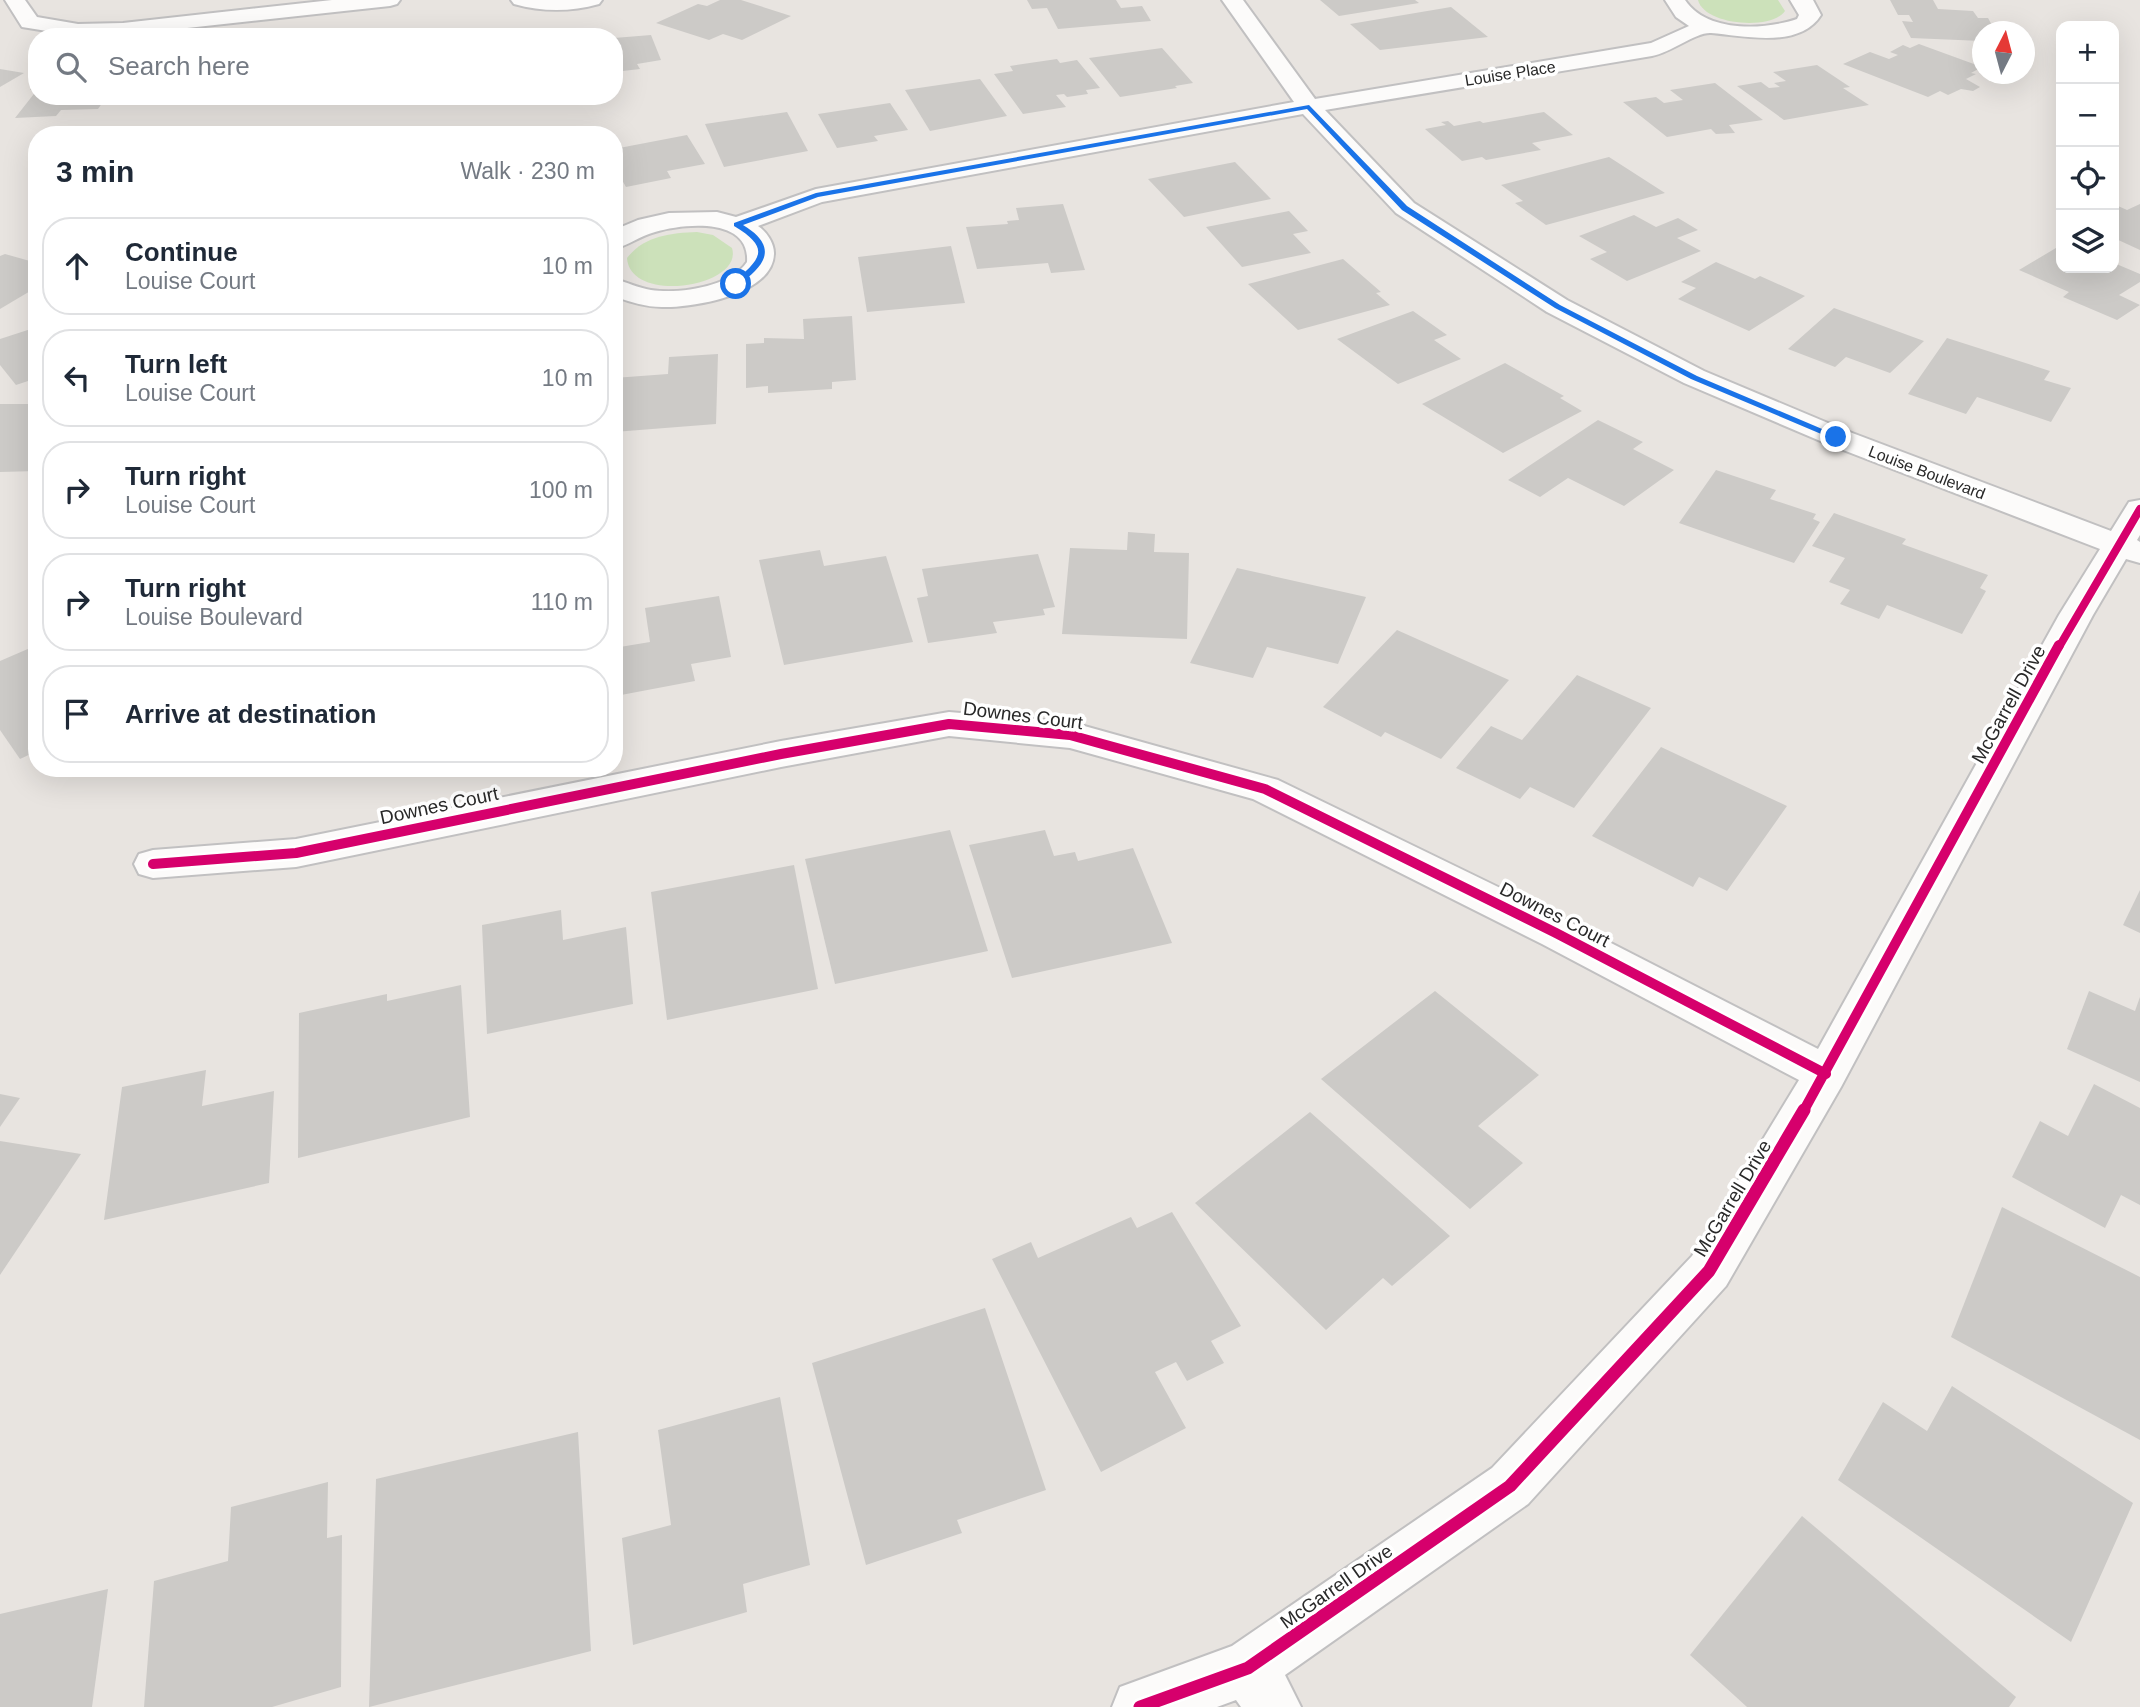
<!DOCTYPE html>
<meta charset="utf-8">
<style>
:root{--surface:#fff;--page:#f6f6f7;--text:#1f2937;--muted:#747a83;--line:#e0e1e3}
body{margin:0;font-family:Helvetica,sans-serif;background:var(--page);color:var(--text)}
.controls{position:absolute;right:21px;top:21px;display:grid;overflow:hidden;border-radius:14px;box-shadow:0 7px 28px #0002}
.controls button{width:63px;height:63px;display:grid;place-items:center;padding:0;border:0;border-bottom:2px solid var(--line);background:var(--surface);color:var(--text);font:35px sans-serif}
.compass{position:absolute;left:1972px;top:21px;width:63px;height:63px;border-radius:50%;background:var(--surface);box-shadow:0 7px 28px #0002;rotate:6deg}
.stop{position:absolute;width:21px;height:21px;margin:-16px;border:5px solid #1a73e8;border-radius:50%;background:#fff}
.stop.end{background:#1a73e8;border-color:#fff;box-shadow:0 2px 7px #0008}
.list{margin:0;padding:0;list-style:none}
h2{display:flex;justify-content:space-between;align-items:center;height:91px;margin:0;padding:0 28px;font-size:30px}
h2 small{font-size:23px;font-weight:400;color:var(--muted)}
.list li{display:grid;grid-template-columns:46px 1fr auto;gap:21px;align-items:center;box-sizing:border-box;height:98px;margin:0 14px 14px;padding:0 14px;border:2px solid var(--line);border-radius:28px}
.list b{display:block;font-size:26px;white-space:nowrap}
.list p{margin:0;font-size:23px;white-space:nowrap;color:var(--muted)}
.list em{font-size:23px;font-style:normal;color:var(--muted)}
.icon{flex:none;width:38px;height:38px;fill:none;stroke:currentColor;stroke-width:2;stroke-linecap:round;stroke-linejoin:round}
.map{position:relative;flex:none;width:2140px;height:1707px;overflow:hidden}
.search{position:absolute;background:var(--surface);box-shadow:0 7px 28px #0002;left:28px;top:28px;width:595px;height:77px;display:flex;align-items:center;gap:18px;box-sizing:border-box;padding:0 24px;border-radius:28px;color:var(--muted);font-size:26px}
.panel{position:absolute;background:var(--surface);box-shadow:0 7px 28px #0002;left:28px;top:126px;width:595px;height:651px;border-radius:28px}
.map>svg:first-child{display:block}
</style>
<div class="map">
<svg width="2140" height="1707" viewBox="0 0 2140 1707">
<rect width="100%" height="100%" fill="#e8e4e0"/>
<g fill="#cce1ba">
<path d="M1698 0H1778L1785 11C1771 31 1704 25 1698 0Z"/>
<path d="M697 232 713 235 732 248C744 287 630 305 627 258 644 236 670 233 697 232Z"/>
</g>
<g fill="#cccac7">
<path d="M720 0H741L791 16 742 40 723 34 709 40 656 23 698 4 707 6Z"/>
<path d="M1027 0H1116L1121 8 1142 6 1151 21 1058 29 1047 8 1032 9Z"/>
<path d="M1320 0H1415L1419 3 1339 16Z"/>
<path d="M1890 0H1933L1938 9 1973 11 1978 18H1988L1994 29 1982 32V41L1911 38 1902 21 1913 22 1909 15H1898Z"/>
<path d="M1451 7 1488 37 1380 50 1350 24Z"/>
<path d="M432 29 433 37H392V34Z"/>
<path d="M651 35 661 60 637 64 640 69 614 72V38Z"/>
<path d="M1919 44 1982 67 1971 73 1976 74 1966 79 1980 87 1973 91 1961 89 1948 95 1940 91 1928 97 1843 64 1870 52 1889 59 1898 55 1890 52 1903 45 1910 48Z"/>
<path d="M1162 48 1193 83 1175 86 1177 88 1120 97 1089 58Z"/>
<path d="M1057 59 1060 63 1077 60 1100 88 1086 90 1088 94 1067 97 1064 94 1056 95 1066 107 1023 114 994 74 1013 71 1010 66Z"/>
<path d="M1817 65 1850 87 1843 88 1869 105 1784 120 1737 86 1761 82 1769 88 1780 87 1774 83 1786 81 1773 72Z"/>
<path d="M0 69 24 73 0 87Z"/>
<path d="M980 79 1007 116 930 131 905 90Z"/>
<path d="M37 81V96H107L98 109 61 110 56 116 15 118 37 90H30Z"/>
<path d="M1715 83 1763 120 1729 125 1735 133 1716 134 1711 129 1667 137 1623 102 1656 97 1664 103 1683 100 1670 90Z"/>
<path d="M890 103 908 130 874 136 878 141 837 148 818 114Z"/>
<path d="M787 112 808 151 724 167 705 124Z"/>
<path d="M1544 112 1573 135 1532 143 1541 150 1486 160 1482 157 1462 161 1425 129 1446 125 1441 122 1448 121 1454 126 1480 121 1483 123Z"/>
<path d="M687 135 705 164 667 171 671 178 626 187 614 166V149Z"/>
<path d="M1609 157 1665 193 1546 225 1515 203 1523 201 1501 185Z"/>
<path d="M1235 162 1271 199 1184 217 1148 179Z"/>
<path d="M1063 204 1085 270 1051 273 1048 263 977 269 966 227 1008 224 1007 221 1019 220 1016 208Z"/>
<path d="M2140 204V250L2114 238V208L2118 206 2127 210Z"/>
<path d="M1289 211 1308 231 1293 234 1311 253 1242 267 1206 227Z"/>
<path d="M1634 215 1656 227 1678 218 1698 230 1677 238 1701 251 1627 281 1590 259 1607 252 1579 236Z"/>
<path d="M2061 245V268H2114V263L2140 274V282L2119 295 2140 305 2117 320 2063 297 2069 292 2019 270Z"/>
<path d="M951 246 965 303 867 312 858 257Z"/>
<path d="M5 254 37 263V287L0 309V256Z"/>
<path d="M1343 259 1381 292 1376 293 1390 305 1298 330 1248 284Z"/>
<path d="M1716 262 1755 279 1760 276 1805 296 1749 331 1678 299 1696 288 1681 282Z"/>
<path d="M1834 308 1924 341 1890 373 1846 357 1835 367 1788 349Z"/>
<path d="M1413 311 1447 335 1434 340 1461 359 1398 384 1337 339Z"/>
<path d="M852 316 856 380 832 382V389L768 393V386L746 388V344L764 343V338L804 339 803 319Z"/>
<path d="M37 327V378L16 385 0 365V339Z"/>
<path d="M1947 338 2050 371 2044 380 2071 388 2051 422 1977 397 1966 414 1908 394Z"/>
<path d="M718 354 716 424 614 432V378L668 374 669 357Z"/>
<path d="M1505 363 1564 396 1560 398 1582 411 1503 453 1422 404Z"/>
<path d="M0 404H37V471L0 472Z"/>
<path d="M1598 420 1643 442 1633 449 1674 470 1624 506 1568 478 1540 497 1508 480Z"/>
<path d="M1716 470 1776 490 1770 499 1816 514 1813 519 1820 522 1794 563 1679 523Z"/>
<path d="M1834 513 1906 539 1902 544 1988 575 1980 588 1986 591 1962 634 1887 605 1879 619 1840 604 1850 590 1829 582 1845 558 1812 546Z"/>
<path d="M1128 532 1155 534 1154 552 1189 553 1187 639 1062 634 1070 548 1127 550Z"/>
<path d="M820 550 824 566 886 556 913 642 784 665 759 560Z"/>
<path d="M1038 554 1055 607 1043 609 1045 615 993 622 997 633 928 643 917 598 928 596 922 569Z"/>
<path d="M1237 568 1366 597 1338 664 1267 647 1253 678 1190 663Z"/>
<path d="M719 596 731 657 691 664 695 681 621 695 614 648 650 642 645 608Z"/>
<path d="M1397 630 1509 680 1441 759 1385 732 1381 737 1323 707Z"/>
<path d="M37 645V751L20 759 0 730V661Z"/>
<path d="M1577 675 1651 708 1574 808 1530 787 1520 799 1456 768 1491 726 1522 740Z"/>
<path d="M1661 747 1787 806 1727 891 1699 877 1693 887 1592 836Z"/>
<path d="M950 830 988 951 835 984 805 859Z"/>
<path d="M1045 830 1054 856 1075 852 1078 861 1133 848 1172 943 1012 978 969 845Z"/>
<path d="M794 865 818 989 667 1020 651 892Z"/>
<path d="M2140 890V933L2123 925Z"/>
<path d="M561 910 563 940 626 927 633 1004 487 1034 482 925Z"/>
<path d="M461 985 470 1117 298 1158 299 1013 387 994V1001Z"/>
<path d="M1435 991 1539 1075 1478 1126 1523 1163 1470 1209 1321 1079Z"/>
<path d="M2089 991 2135 1011 2140 997V1082L2067 1049Z"/>
<path d="M206 1070 202 1106 274 1091 269 1183 104 1220 122 1087Z"/>
<path d="M2094 1084 2140 1108V1205L2121 1195 2105 1228 2012 1177 2040 1121 2068 1136Z"/>
<path d="M0 1094 20 1098 0 1127Z"/>
<path d="M1310 1112 1450 1236 1392 1286 1383 1278 1326 1330 1195 1203Z"/>
<path d="M0 1141 81 1154 0 1275Z"/>
<path d="M2002 1207 2140 1277V1440L1951 1337Z"/>
<path d="M1172 1212 1241 1326 1211 1341 1224 1363 1187 1381 1176 1362 1155 1372 1186 1428 1101 1472 992 1259 1031 1242 1038 1258 1131 1217 1137 1228Z"/>
<path d="M985 1308 1046 1490 957 1520 962 1533 866 1565 812 1363Z"/>
<path d="M1952 1386 2133 1503 2071 1642 1838 1480 1883 1402 1927 1431Z"/>
<path d="M780 1397 810 1565 743 1584 747 1612 633 1645 622 1538 671 1525 658 1430Z"/>
<path d="M578 1432 591 1651 369 1707 376 1479Z"/>
<path d="M328 1482 327 1538 342 1535 341 1687 272 1707H144L154 1581 228 1561 231 1507Z"/>
<path d="M1802 1516 2016 1697 2009 1707H1747L1690 1655Z"/>
<path d="M108 1589 92 1707H0V1614Z"/>
</g>
<g fill="none" stroke-linecap="round" stroke-linejoin="round">
<g stroke="#c1c0c1" stroke-width="4">
<g id="minor">
<path d="M5 0H25L37 17 78 24 123 23 332 0H400L397 4 390 6 123 35 78 36 22 27Z"/>
<path d="M511 0H602L599 4C570 12 543 12 514 4Z"/>
<path d="M1222 0H1243L1315 99 1651 43 1689 26 1676 17 1665 0H1685C1707 33 1764 30 1797 19L1799 15 1790 0H1813L1821 15C1800 49 1745 36 1711 33 1696 32 1670 53 1652 56 1543 75 1434 91 1325 110L1414 203 1567 300 1704 371 1847 431 2111 531 2129 502 2140 500V535L2137 540 2140 542V563L2126 559 2093 615 1841 1087 1726 1286 1528 1504 1285 1675 1301 1707H1241L1236 1700 1217 1707H1112L1120 1687 1232 1646 1492 1468 1692 1256 1799 1080 1542 944 1253 799 1070 748 949 736 781 767 296 867 153 878 139 874 134 864 139 854 153 850 296 839 781 741 949 712 1070 722 1278 780 1570 922 1818 1049 2059 615 2100 549 1825 443 1684 383 1547 312 1396 213 1303 114 822 202 758 226C766 231 774 243 774 253 774 294 694 308 662 307 646 307 629 302 614 296V279C627 282 638 288 651 290 680 294 730 287 747 262 750 217 685 223 655 232 640 236 629 245 614 249V230L638 220 669 213 717 212 736 217 816 189 1294 102Z"/>
</g>
</g>
<use href="#minor" fill="#fcfbfa" fill-rule="evenodd"/>
<g stroke="#fff" stroke-width="11">
<path id="cycleway-far2" d="M2059 647 2140 509"/>
</g>
<g stroke="#fff" stroke-width="15">
<g id="cycleway-far1">
<path d="M153 864 296 853 781 754 949 724 1070 735 1265 789 1556 933 1826 1074"/>
<path d="M1803 1112 2059 645"/>
</g>
</g>
<g stroke="#fff" stroke-width="18">
<path id="cycleway" d="M1140 1707 1248 1668 1510 1486 1709 1271 1804 1110"/>
</g>
<use href="#cycleway-far2" stroke="#d6006c" stroke-width="8"/>
<use href="#cycleway-far1" stroke="#d6006c" stroke-width="10"/>
<use href="#cycleway" stroke="#d6006c" stroke-width="13"/>
</g>
<path fill="#1a73e8" d="M1309 105 1407 206 1560 305 1697 376 1841 437 1833 439 1691 379 1555 308 1402 210 1307 109 818 197 743 225C778 246 767 265 738 285L732 284C758 260 774 250 734 226V223L816 193Z"/>
<g text-anchor="middle" stroke-width="7" stroke-linejoin="round" paint-order="stroke">
<g font-size="16" fill="#292929" stroke="#fff">
<text transform="translate(1510 73) rotate(-9)" y="6">Louise Place</text>
<text transform="translate(1927 472) rotate(21)" y="6">Louise Boulevard</text>
</g>
<g font-size="19" fill="#292929" stroke="#fff">
<text transform="translate(2008 704) rotate(-61)" y="7">McGarrell Drive</text>
<text transform="translate(1023 715) rotate(7)" y="7">Downes Court</text>
<text transform="translate(439 805) rotate(-12)" y="7">Downes Court</text>
<text transform="translate(1555 914) rotate(27)" y="7">Downes Court</text>
<text transform="translate(1732 1198) rotate(-59)" y="7">McGarrell Drive</text>
<text transform="translate(1336 1586) rotate(-35)" y="7">McGarrell Drive</text>
</g>
</g>
</svg>
<div class="controls">
<button>+</button>
<button>−</button>
<button><svg class="icon" aria-label="locate" viewBox="0 0 24 24"><circle cx="12" cy="12" r="6"/><path d="M12 2v4M12 18v4M2 12h4M18 12h4"/></svg></button>
<button><svg class="icon" aria-label="layers" viewBox="0 0 24 24"><path d="M12 4l9 5-9 5-9-5zM3 14l9 5 9-5"/></svg></button>
</div>
<svg class="compass" viewBox="-18 -18 36 36"><path d="M0-13l5 13h-10z" fill="#e53935"/><path d="M0 13l5-13h-10z" fill="#747a83"/></svg>
<div class="stop" style="left:736px;top:284px"></div>
<div class="stop end" style="left:1836px;top:437px"></div>
<div class="search"><svg class="icon" aria-label="search" viewBox="0 0 24 24"><circle cx="10" cy="10" r="6"/><path d="M15 15l6 6"/></svg>Search here</div>
<section class="panel">
<h2>3 min<small>Walk · 230 m</small></h2>
<ul class="list">
<li><svg class="icon" aria-label="ahead" viewBox="0 0 24 24"><path d="M12 20V5M6 11l6-6 6 6"/></svg><div><b>Continue</b><p>Louise Court</p></div><em>10 m</em></li>
<li><svg class="icon" aria-label="left" viewBox="0 0 24 24"><path d="M17 20v-9H6M10 6l-5 5 5 5"/></svg><div><b>Turn left</b><p>Louise Court</p></div><em>10 m</em></li>
<li><svg class="icon" aria-label="right" viewBox="0 0 24 24"><path d="M7 20v-9h11M14 6l5 5-5 5"/></svg><div><b>Turn right</b><p>Louise Court</p></div><em>100 m</em></li>
<li><svg class="icon" aria-label="right" viewBox="0 0 24 24"><path d="M7 20v-9h11M14 6l5 5-5 5"/></svg><div><b>Turn right</b><p>Louise Boulevard</p></div><em>110 m</em></li>
<li><svg class="icon" aria-label="arrive" viewBox="0 0 24 24"><path d="M6 21V4h12l-3 4 3 4H6"/></svg><div><b>Arrive at destination</b></div></li>
</ul>
</section>
</div>
